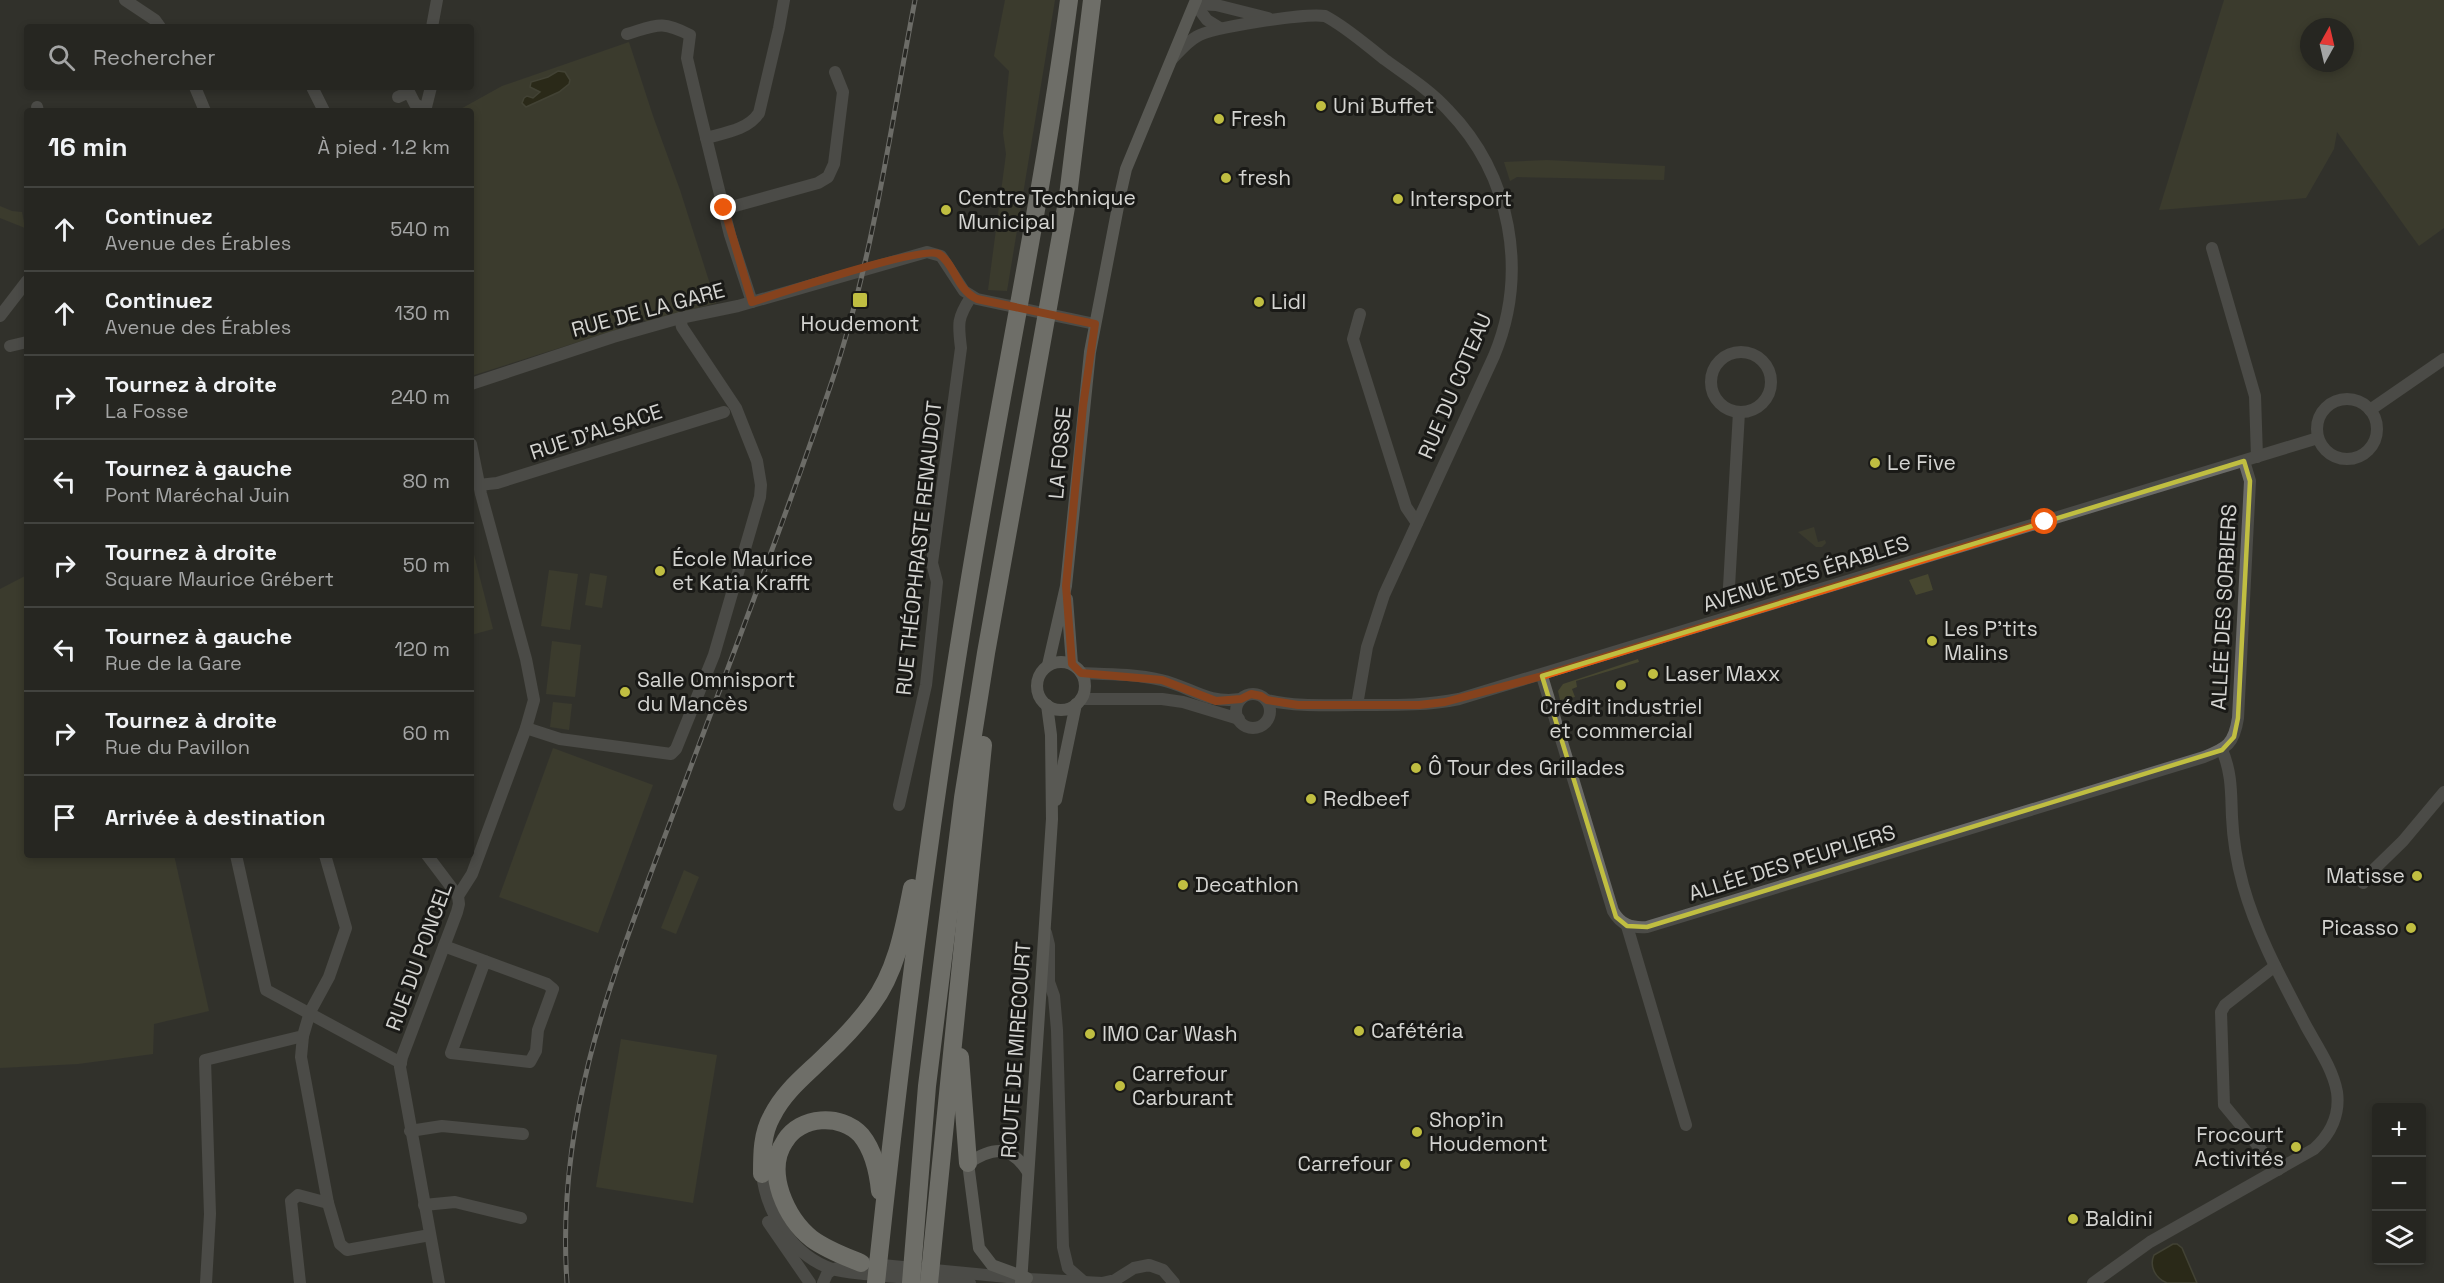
<!DOCTYPE html>
<html lang="fr">
<meta charset="utf-8">
<style>
:root{--surface:#262621;--page:#2e2e2a;--text:#f1f3f6;--muted:#a4a5a5;--line:#42433f}
body{margin:0;font-family:"Space Grotesk",sans-serif;background:var(--page);color:var(--text)}
.controls{position:absolute;right:18px;bottom:18px;display:grid;overflow:hidden;border-radius:6px;box-shadow:0 3px 9px #0003}
.controls button{width:54px;height:54px;display:grid;place-items:center;padding:0;border:0;border-bottom:2px solid var(--line);background:var(--surface);color:var(--text);font:30px sans-serif}
.compass{position:absolute;left:2300px;top:18px;width:54px;height:54px;border-radius:50%;background:var(--surface);box-shadow:0 3px 9px #0003;rotate:8deg}
.stop{position:absolute;width:18px;height:18px;margin:-14px;border:4px solid #ea580c;border-radius:50%;background:#fff}
.stop.end{background:#ea580c;border-color:#fff;box-shadow:0 2px 6px #0008}
.list{margin:0;padding:0;list-style:none}
h2{display:flex;justify-content:space-between;align-items:center;height:78px;margin:0;padding:0 24px;font-size:26px}
h2 small{font-size:20px;font-weight:400;color:var(--muted)}
.list li{display:grid;grid-template-columns:39px 1fr auto;gap:18px;align-items:center;box-sizing:border-box;height:84px;padding:0 24px;border-top:2px solid var(--line)}
.list b{display:block;font-size:22px;white-space:nowrap}
.list p{margin:0;font-size:20px;white-space:nowrap;color:var(--muted)}
.list em{font-size:20px;font-style:normal;color:var(--muted)}
.icon{flex:none;width:33px;height:33px;fill:none;stroke:currentColor;stroke-width:2;stroke-linecap:round;stroke-linejoin:round}
.map{position:relative;flex:none;width:2444px;height:1283px;overflow:hidden}
.search{position:absolute;background:var(--surface);box-shadow:0 3px 9px #0003;left:24px;top:24px;width:450px;height:66px;display:flex;align-items:center;gap:15px;box-sizing:border-box;padding:0 21px;border-radius:6px;color:var(--muted);font-size:22px}
.panel{position:absolute;background:var(--surface);box-shadow:0 3px 9px #0003;left:24px;top:108px;width:450px;height:750px;border-radius:6px}
.map>svg:first-child{display:block}
</style>
<div class="map">
<svg width="2444" height="1283" viewBox="0 0 2444 1283">
<rect width="100%" height="100%" fill="#32322c"/>
<g fill="#474730" fill-rule="evenodd">
<path d="M1005 0H1055L1007 291 988 290 1006 154 1003 133 1009 71 994 56Z"/>
<path d="M2224 0H2444V228L2419 246 2337 132 2334 149 2306 198 2159 210ZM2309 27H2345V63H2309Z"/>
<path d="M629 42 653 116 680 190 716 303 647 322 639 316 631 321 632 325 471 376V111H457L502 86Z"/>
<path d="M1547 160 1665 166 1664 180 1517 177 1510 181 1504 162Z"/>
<path d="M0 206 12 211 22 212 25 228 0 218Z"/>
<path d="M1814 527 1818 542 1825 540 1826 543 1822 547H1816L1798 532Z"/>
<path d="M471 543 493 629 471 635Z"/>
<path d="M549 570 578 574 570 630 541 626Z"/>
<path d="M590 573 607 576 602 608 585 605Z"/>
<path d="M1928 574 1933 590 1916 595 1909 580Z"/>
<path d="M27 575V855H174L209 1011 154 1024 153 1054 78 1064 0 1068V589Z"/>
<path d="M552 641 581 645 575 697 546 694Z"/>
<path d="M1638 659 1639 662 1576 681 1577 687 1572 689 1575 697 1560 700 1558 691 1563 684Z"/>
<path d="M553 702 572 704 569 730 550 727Z"/>
<path d="M553 748 653 785 598 933 499 897Z"/>
<path d="M684 870 699 877 676 934 661 928Z"/>
<path d="M621 1039 717 1055 693 1203 596 1187Z"/>
</g>
<g fill="#222100" stroke="#57573f" stroke-width="1.5">
<path d="M558 71 565 72 570 80 569 84 559 92 526 107 522 103 524 98 527 96 533 98 540 92 530 87 531 82 548 77Z"/>
<path d="M2173 1244H2177L2182 1248 2197 1283C2188 1283 2175 1283 2167 1283 2155 1278 2149 1266 2154 1255Z"/>
</g>
<g fill="none" stroke-linecap="round" stroke-linejoin="round">
<g stroke="#6b6b68" stroke-width="12">
<path d="M125 0 155 20 160 27"/>
<path d="M627 34C657 25 661 20 690 35L687 58 700 113 730 235 752 302"/>
<path d="M195 87 205 111"/>
<path d="M312 87 324 111"/>
<path d="M398 97 409 92 415 104 426 110"/>
<path d="M37 107 38 111"/>
<path d="M706 138C724 133 748 130 759 113L779 28 784 0"/>
<path d="M724 209 818 183 828 177 834 164 843 92 835 72"/>
<path d="M2212 248 2255 396 2257 457"/>
<path d="M1360 314 1353 339 1406 507 1417 523"/>
<path d="M10 346 27 342"/>
<circle cx="1741" cy="382" r="30"/>
<path d="M479 485 497 483 724 412"/>
<path d="M1729 587 1739 412"/>
<path d="M1542 676 1613 911C1621 925 1631 928 1647 927L2204 757C2227 748 2234 744 2238 718L2250 481 2244 461"/>
<path d="M526 728 560 739 671 754 676 749 714 655 760 497 761 485 757 461 736 408 682 327 680 318"/>
<path d="M899 805 926 685 937 582 932 563 961 348C958 324 957 318 971 297"/>
<path d="M236 855 266 990 401 1063"/>
<path d="M427 855 458 896"/>
<path d="M2363 883 2364 879 2403 841 2444 792"/>
<path d="M1627 926 1686 1125"/>
<path d="M1046 933 1049 945V982L1054 996 1057 1030 1063 1247 1068 1268 1084 1282"/>
<path d="M444 946 547 984 553 989 538 1030 536 1051 530 1062 451 1053 485 961"/>
<path d="M2275 966 2225 1005 2221 1012 2224 1105 2278 1170"/>
<path d="M303 1036 301 1057 328 1203 340 1244 347 1250 430 1235"/>
<path d="M410 1131 442 1126 523 1134"/>
<path d="M424 1205 455 1202 521 1218"/>
<path d="M206 1283 210 1214 205 1060 303 1036 310 1012 329 977 346 928 325 855"/>
<path d="M300 1283 291 1201 298 1195 328 1203"/>
<path d="M2093 1283 2150 1242 2314 1149C2331 1134 2340 1114 2337 1092 2333 1069 2317 1046 2306 1026 2282 980 2257 935 2243 885 2237 863 2233 840 2232 817 2231 794 2232 773 2222 750"/>
</g>
<g stroke="#6b6b68" stroke-width="12">
<path d="M1195 4 1216 5 1268 18"/>
<path d="M1195 4 1207 20 1220 28"/>
<path d="M432 27 437 0"/>
<path d="M1172 59C1179 52 1187 42 1196 37 1211 27 1306 13 1325 16 1346 27 1365 44 1384 59 1406 75 1430 90 1448 110 1511 175 1529 272 1494 356L1384 595 1367 647 1357 705"/>
<path d="M425 111 431 87"/>
<path d="M0 316 27 281"/>
<path d="M471 384 613 337 680 318 738 306 927 252 941 256 964 291 977 299 1095 324"/>
<circle cx="2347" cy="429" r="30"/>
<path d="M2370 410 2444 359"/>
<path d="M1081 673C1107 674 1135 674 1161 680 1192 687 1205 704 1241 699"/>
<circle cx="1253" cy="711" r="17"/>
<path d="M1081 699H1162L1183 702 1239 719"/>
<path d="M1267 700C1296 707 1326 705 1356 705 1391 705 1425 706 1459 699L2318 438"/>
<path d="M762 1174C767 1214 792 1255 832 1269 845 1273 860 1273 874 1275 906 1278 938 1280 970 1283"/>
<path d="M768 1222 810 1283"/>
<path d="M439 1283 400 1067 402 1057 457 912 459 904 458 896 472 874 526 728 534 700 526 659 481 494 471 444"/>
<path d="M823 1283 827 1274 833 1269 861 1263 1028 1279 1102 1283 1115 1280 1134 1268 1149 1265 1163 1270 1174 1283"/>
</g>
<g stroke="#8a8b86" stroke-width="12">
<path d="M1067 599 1072 664"/>
<circle cx="1061" cy="686" r="24"/>
<path d="M1048 665 1066 586 1090 352 1121 191 1126 169 1196 0"/>
<path d="M1056 800 1076 704"/>
<path d="M1027 1278 992 1265 979 1248 968 1163C993 1147 1010 1144 1028 1172"/>
<path d="M1021 1283 1052 819 1051 735 1047 705"/>
</g>
<g stroke="#b9b9b2" stroke-width="18">
<path d="M960 1057 968 1163"/>
<path d="M762 1174C762 1153 762 1134 772 1116 784 1091 807 1074 826 1055 843 1039 859 1022 872 1004 897 970 904 928 912 888"/>
<path d="M861 1263C844 1256 827 1250 812 1239 798 1228 787 1211 781 1194 775 1176 774 1157 785 1141 800 1116 841 1113 861 1135 874 1151 878 1171 880 1191"/>
<path d="M876 1283C901 1047 931 812 970 578 1002 385 1043 194 1069 0"/>
<path d="M911 1283 927 1086 963 798 986 653 1068 196 1092 0"/>
<path d="M929 1283 983 745"/>
</g>
<g stroke="#b3b3b0" stroke-width="5">
<path id="rail" d="M567 1283C555 1111 616 967 675 809 727 669 782 529 830 387 873 262 890 129 915 0"/>
</g>
<use href="#rail" stroke="#1a1a17" stroke-width="3" stroke-dasharray="9" stroke-linecap="butt"/>
</g>
<g fill="none" stroke-linecap="round" stroke-linejoin="round">
<path stroke="#ea580c" stroke-width="8" d="M724 208 752 302C777 294 924 245 939 254 955 264 956 289 977 299L1095 324 1083 406 1066 586 1072 664 1081 673 1162 680 1216 701 1241 699 1251 694 1261 696 1267 700 1298 705H1419L1445 702 1542 676 2045 522"/>
</g>
<path d="M0 0H2444V1283H0ZM2244 461 2250 481 2238 718 2234 737 2222 750 1647 927 1627 926 1616 917 1542 676Z" fill="#32322c" fill-opacity=".55" fill-rule="evenodd"/>
<path fill="none" stroke="#c0be41" stroke-width="4.5" stroke-linejoin="round" d="M2244 461 2250 481 2238 718 2234 737 2222 750 1647 927 1627 926 1616 917 1542 676Z"/>
<g fill="#c0be41" stroke="#1a1a17" stroke-width="2">
<circle cx="1321" cy="106" r="6"/>
<circle cx="1219" cy="119" r="6"/>
<circle cx="1226" cy="178" r="6"/>
<circle cx="1398" cy="199" r="6"/>
<circle cx="946" cy="210" r="6"/>
<rect x="852" y="292" width="16" height="16" rx="3"/>
<circle cx="1259" cy="302" r="6"/>
<circle cx="1875" cy="463" r="6"/>
<circle cx="660" cy="571" r="6"/>
<circle cx="1932" cy="641" r="6"/>
<circle cx="1653" cy="674" r="6"/>
<circle cx="1621" cy="685" r="6"/>
<circle cx="625" cy="692" r="6"/>
<circle cx="1416" cy="768" r="6"/>
<circle cx="1311" cy="799" r="6"/>
<circle cx="2417" cy="876" r="6"/>
<circle cx="1183" cy="885" r="6"/>
<circle cx="2411" cy="928" r="6"/>
<circle cx="1359" cy="1031" r="6"/>
<circle cx="1090" cy="1034" r="6"/>
<circle cx="1120" cy="1086" r="6"/>
<circle cx="1417" cy="1132" r="6"/>
<circle cx="2296" cy="1147" r="6"/>
<circle cx="1405" cy="1164" r="6"/>
<circle cx="2073" cy="1219" r="6"/>
</g>
<g text-anchor="middle" stroke-width="6" stroke-linejoin="round" paint-order="stroke">
<g font-size="21" fill="#d4d4d1" stroke="#1a1a17" text-anchor="start">
<text x="1333" y="113">Uni Buffet</text>
<text x="1231" y="126">Fresh</text>
<text x="1238" y="185">fresh</text>
<text x="958" y="205">Centre Technique<tspan x="958" dy="24">Municipal</tspan></text>
<text x="1410" y="206">Intersport</text>
<text x="1271" y="309">Lidl</text>
<text x="860" y="331" text-anchor="middle">Houdemont</text>
<text x="1887" y="470">Le Five</text>
<text x="672" y="566">École Maurice<tspan x="672" dy="24">et Katia Krafft</tspan></text>
<text x="1944" y="636">Les P'tits<tspan x="1944" dy="24">Malins</tspan></text>
<text x="1665" y="681">Laser Maxx</text>
<text x="637" y="687">Salle Omnisport<tspan x="637" dy="24">du Mancès</tspan></text>
<text x="1621" y="714" text-anchor="middle">Crédit industriel<tspan x="1621" dy="24">et commercial</tspan></text>
<text x="1428" y="775">Ô Tour des Grillades</text>
<text x="1323" y="806">Redbeef</text>
<text x="2405" y="883" text-anchor="end">Matisse</text>
<text x="1195" y="892">Decathlon</text>
<text x="2399" y="935" text-anchor="end">Picasso</text>
<text x="1371" y="1038">Cafétéria</text>
<text x="1102" y="1041">IMO Car Wash</text>
<text x="1132" y="1081">Carrefour<tspan x="1132" dy="24">Carburant</tspan></text>
<text x="1429" y="1127">Shop’in<tspan x="1429" dy="24">Houdemont</tspan></text>
<text x="2284" y="1142" text-anchor="end">Frocourt<tspan x="2284" dy="24">Activités</tspan></text>
<text x="1393" y="1171" text-anchor="end">Carrefour</text>
<text x="2085" y="1226">Baldini</text>
</g>
<g font-size="21" fill="#d4d4d1" stroke="#1a1a17">
<text transform="translate(648 310) rotate(-15)" y="7">RUE DE LA GARE</text>
<text transform="translate(1455 386) rotate(-67)" y="7">RUE DU COTEAU</text>
<text transform="translate(596 432) rotate(-18)" y="7">RUE D'ALSACE</text>
<text transform="translate(1060 453) rotate(-85)" y="7">LA FOSSE</text>
<text transform="translate(919 548) rotate(-84)" y="7">RUE THÉOPHRASTE RENAUDOT</text>
<text transform="translate(1806 574) rotate(-17)" y="7">AVENUE DES ÉRABLES</text>
<text transform="translate(2224 607) rotate(-87)" y="7">ALLÉE DES SORBIERS</text>
<text transform="translate(1792 863) rotate(-17)" y="7">ALLÉE DES PEUPLIERS</text>
<text transform="translate(419 957) rotate(-70)" y="7">RUE DU PONCEL</text>
<text transform="translate(1016 1050) rotate(-86)" y="7">ROUTE DE MIRECOURT</text>
</g>
</g>
</svg>
<div class="controls">
<button>+</button>
<button>−</button>
<button><svg class="icon" aria-label="layers" viewBox="0 0 24 24"><path d="M12 4l9 5-9 5-9-5zM3 14l9 5 9-5"/></svg></button>
</div>
<svg class="compass" viewBox="-18 -18 36 36"><path d="M0-13l5 13h-10z" fill="#e53935"/><path d="M0 13l5-13h-10z" fill="#a4a5a5"/></svg>
<div class="stop" style="left:2045px;top:522px"></div>
<div class="stop end" style="left:724px;top:208px"></div>
<div class="search"><svg class="icon" aria-label="search" viewBox="0 0 24 24"><circle cx="10" cy="10" r="6"/><path d="M15 15l6 6"/></svg>Rechercher</div>
<section class="panel">
<h2>16 min<small>À pied · 1.2 km</small></h2>
<ul class="list">
<li><svg class="icon" aria-label="ahead" viewBox="0 0 24 24"><path d="M12 20V5M6 11l6-6 6 6"/></svg><div><b>Continuez</b><p>Avenue des Érables</p></div><em>540 m</em></li>
<li><svg class="icon" aria-label="ahead" viewBox="0 0 24 24"><path d="M12 20V5M6 11l6-6 6 6"/></svg><div><b>Continuez</b><p>Avenue des Érables</p></div><em>130 m</em></li>
<li><svg class="icon" aria-label="right" viewBox="0 0 24 24"><path d="M7 20v-9h11M14 6l5 5-5 5"/></svg><div><b>Tournez à droite</b><p>La Fosse</p></div><em>240 m</em></li>
<li><svg class="icon" aria-label="left" viewBox="0 0 24 24"><path d="M17 20v-9H6M10 6l-5 5 5 5"/></svg><div><b>Tournez à gauche</b><p>Pont Maréchal Juin</p></div><em>80 m</em></li>
<li><svg class="icon" aria-label="right" viewBox="0 0 24 24"><path d="M7 20v-9h11M14 6l5 5-5 5"/></svg><div><b>Tournez à droite</b><p>Square Maurice Grébert</p></div><em>50 m</em></li>
<li><svg class="icon" aria-label="left" viewBox="0 0 24 24"><path d="M17 20v-9H6M10 6l-5 5 5 5"/></svg><div><b>Tournez à gauche</b><p>Rue de la Gare</p></div><em>120 m</em></li>
<li><svg class="icon" aria-label="right" viewBox="0 0 24 24"><path d="M7 20v-9h11M14 6l5 5-5 5"/></svg><div><b>Tournez à droite</b><p>Rue du Pavillon</p></div><em>60 m</em></li>
<li><svg class="icon" aria-label="arrive" viewBox="0 0 24 24"><path d="M6 21V4h12l-3 4 3 4H6"/></svg><div><b>Arrivée à destination</b></div></li>
</ul>
</section>
</div>
